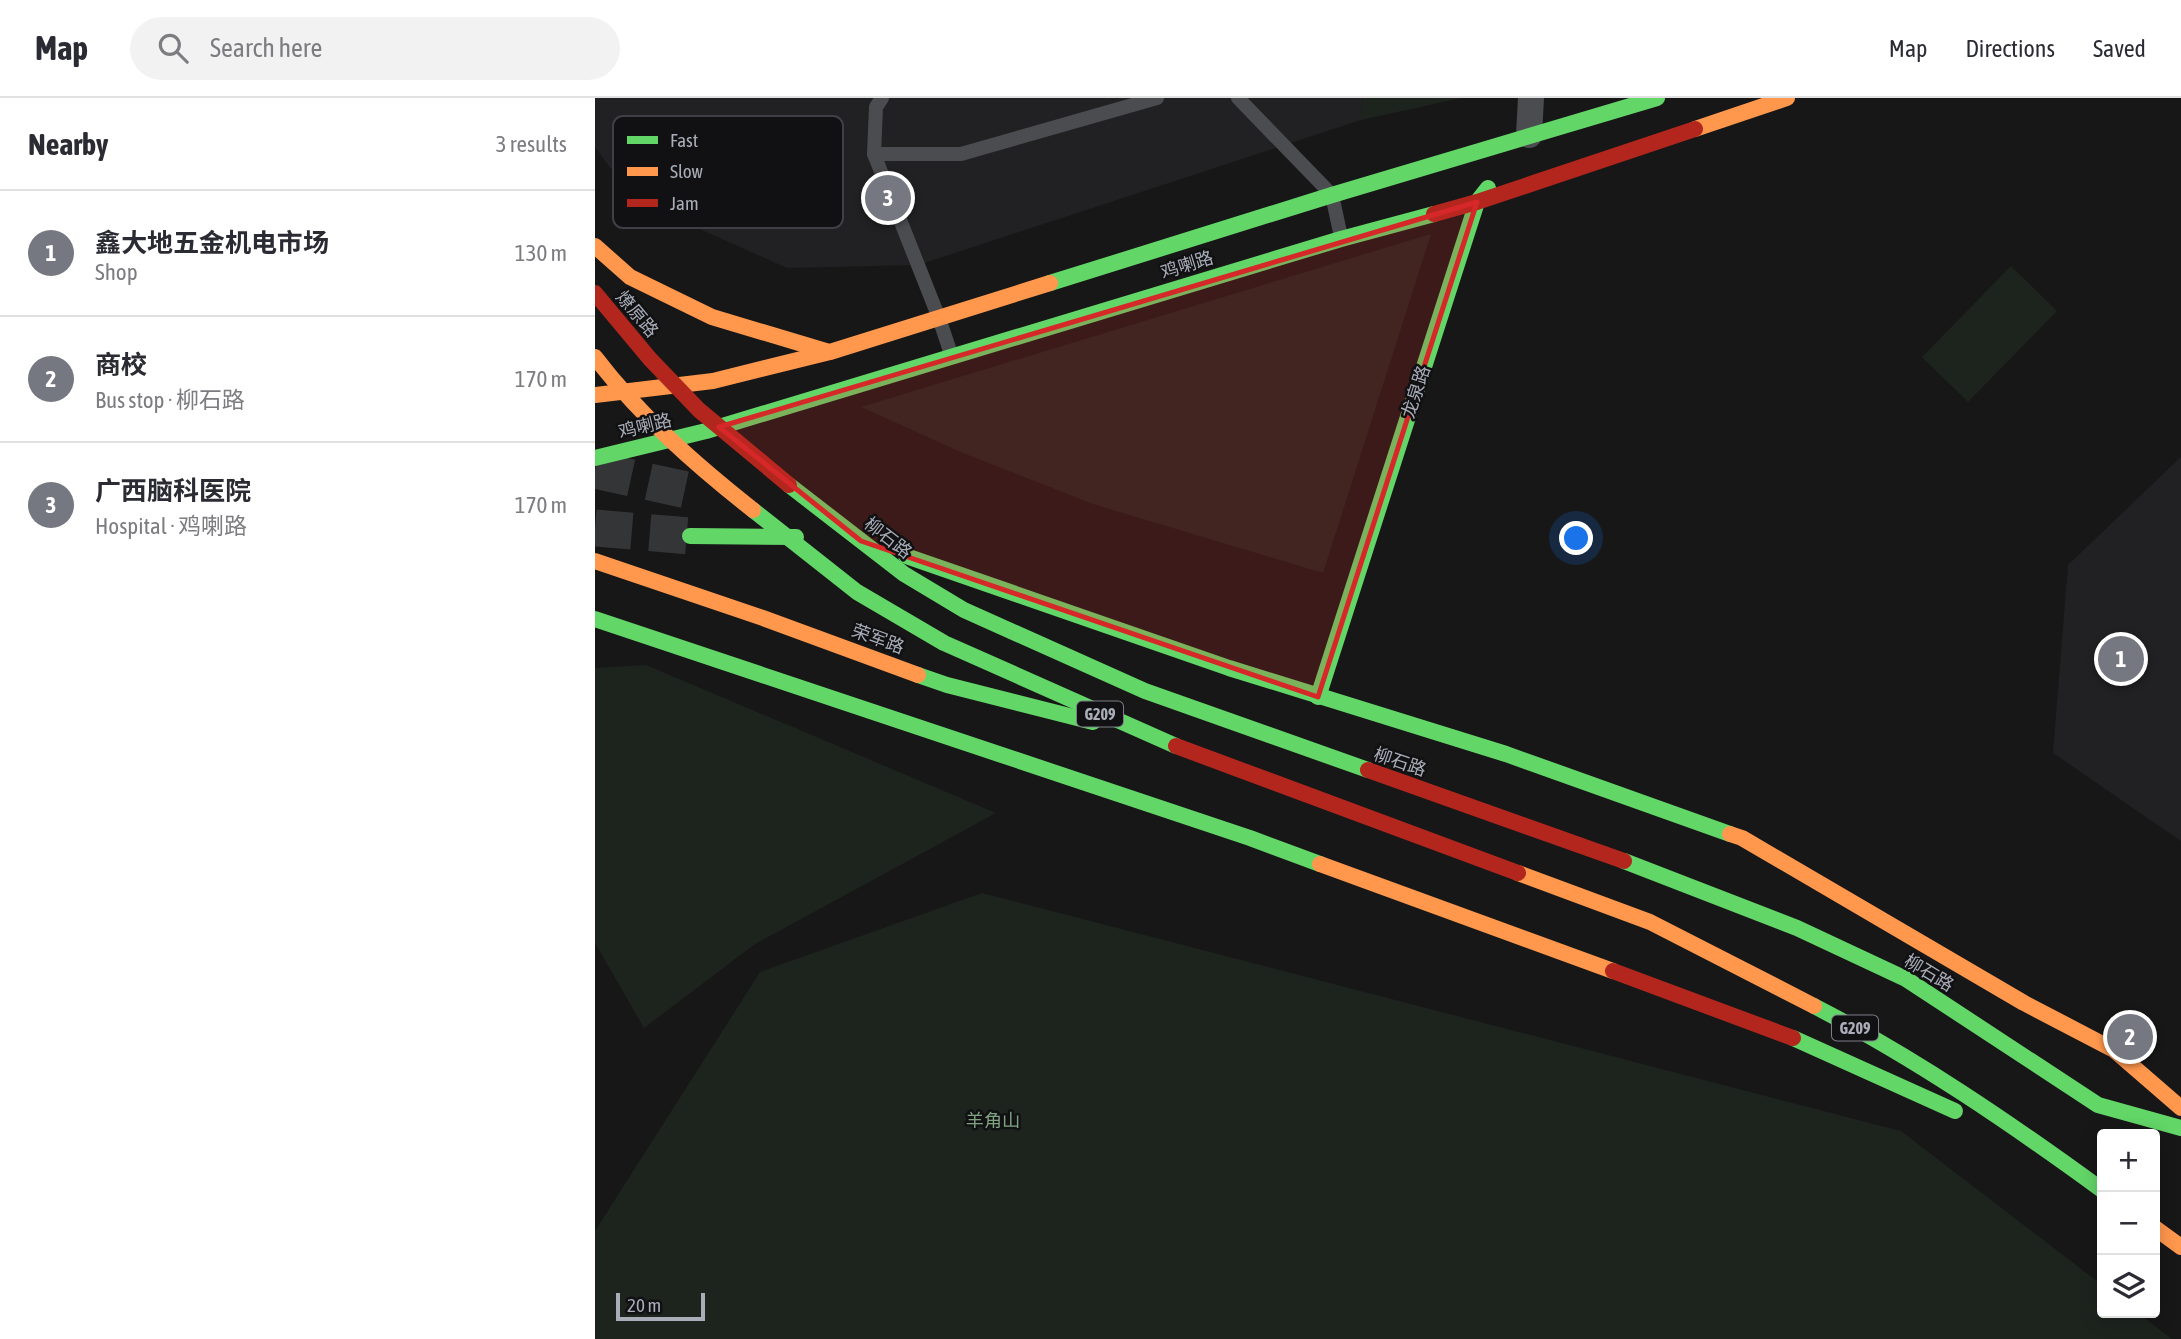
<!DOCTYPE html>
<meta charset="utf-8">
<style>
:root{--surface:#fff;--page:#f2f2f3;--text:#2b2b33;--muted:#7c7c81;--line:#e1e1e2;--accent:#757880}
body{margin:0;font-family:"Asap Condensed","Noto Sans SC",sans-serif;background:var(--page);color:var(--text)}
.controls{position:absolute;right:21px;bottom:21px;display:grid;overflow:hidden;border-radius:7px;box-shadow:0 4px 18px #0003}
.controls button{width:63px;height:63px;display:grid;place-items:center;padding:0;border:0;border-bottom:2px solid var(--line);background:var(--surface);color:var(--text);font:35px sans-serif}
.scale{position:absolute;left:21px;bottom:18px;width:89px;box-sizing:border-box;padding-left:7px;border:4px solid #a8adb8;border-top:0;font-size:19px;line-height:24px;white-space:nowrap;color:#a8adb8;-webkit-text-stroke:5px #111113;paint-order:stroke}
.you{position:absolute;left:982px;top:441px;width:24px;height:24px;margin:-18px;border:5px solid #fff;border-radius:50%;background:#1a73e8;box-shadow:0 0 0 10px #1a73e833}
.badge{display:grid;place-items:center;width:46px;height:46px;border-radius:50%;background:var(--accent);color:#fff;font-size:23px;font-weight:700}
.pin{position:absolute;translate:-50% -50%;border:4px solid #fff;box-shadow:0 2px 7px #0006}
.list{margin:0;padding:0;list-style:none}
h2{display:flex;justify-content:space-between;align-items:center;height:91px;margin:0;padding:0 28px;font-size:30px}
h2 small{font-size:23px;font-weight:400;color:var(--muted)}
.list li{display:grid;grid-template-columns:46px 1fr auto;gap:21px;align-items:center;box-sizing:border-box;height:126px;padding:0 28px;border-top:2px solid var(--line)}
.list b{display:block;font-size:26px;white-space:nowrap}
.list p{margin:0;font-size:23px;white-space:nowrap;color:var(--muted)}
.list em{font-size:23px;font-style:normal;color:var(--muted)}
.icon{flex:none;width:38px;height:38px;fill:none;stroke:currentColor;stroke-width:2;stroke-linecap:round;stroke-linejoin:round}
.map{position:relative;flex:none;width:1586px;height:1241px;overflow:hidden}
header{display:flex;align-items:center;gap:42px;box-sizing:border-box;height:98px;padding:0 35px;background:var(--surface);border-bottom:2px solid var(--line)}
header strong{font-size:33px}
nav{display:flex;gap:38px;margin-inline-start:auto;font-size:24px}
.search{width:490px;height:63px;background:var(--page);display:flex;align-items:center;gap:18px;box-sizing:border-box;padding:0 24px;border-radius:38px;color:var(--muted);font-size:26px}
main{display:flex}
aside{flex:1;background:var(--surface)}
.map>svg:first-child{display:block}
</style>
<header>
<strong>Map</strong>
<div class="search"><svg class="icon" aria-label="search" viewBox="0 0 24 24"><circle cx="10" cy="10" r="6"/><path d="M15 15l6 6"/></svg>Search here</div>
<nav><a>Map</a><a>Directions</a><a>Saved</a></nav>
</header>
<main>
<aside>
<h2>Nearby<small>3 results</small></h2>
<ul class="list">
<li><span class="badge">1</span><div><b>鑫大地五金机电市场</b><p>Shop</p></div><em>130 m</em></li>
<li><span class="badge">2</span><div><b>商校</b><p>Bus stop · 柳石路</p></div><em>170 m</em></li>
<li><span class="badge">3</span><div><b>广西脑科医院</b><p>Hospital · 鸡喇路</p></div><em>170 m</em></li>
</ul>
</aside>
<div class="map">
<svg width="1586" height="1241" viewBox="0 0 1586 1241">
<rect width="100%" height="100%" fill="#171717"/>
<g fill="#212123">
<path d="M0 0H768L766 22 323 167 192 170 100 129 15 70 0 49Z"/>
<path d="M1586 359V743L1458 655 1473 467Z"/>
</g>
<g fill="#1d241e">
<path d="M768 0H866L766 22Z"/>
<path d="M836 136 728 475 498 406 368 355 266 309Z"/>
<path d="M1416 168 1462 213 1373 304 1327 259Z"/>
<path d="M51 567 401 715 160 846 49 930 0 845V570Z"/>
<path d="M387 795 1306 1033 1507 1187V1215H1543L1577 1241H0V1133L165 874Z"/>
</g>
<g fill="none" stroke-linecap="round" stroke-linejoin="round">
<g stroke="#343537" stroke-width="37" stroke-dasharray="37 18" stroke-linecap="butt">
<path d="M0 372 105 395"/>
<path d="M0 430 95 438"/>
</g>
<g stroke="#4b4c50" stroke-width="14">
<path d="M287 0 281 9 279 56 344 220 357 259"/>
<path d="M643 0 737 97 746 139"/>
<path d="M279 56H366L562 0"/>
</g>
<path stroke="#4b4c50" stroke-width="26" d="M934 37 936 0"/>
<g stroke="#63d668" stroke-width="16">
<path d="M455 185 737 97 1062 0"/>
<path d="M0 360 111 333 746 141 839 116"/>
<path d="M194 387 309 476 369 512 550 593 773 672"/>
<path d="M158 412 262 494 349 545 581 648"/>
<path d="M95 438 201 439"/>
<path d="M311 458 634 570 911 656 1135 736"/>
<path d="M0 521 655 740 725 766"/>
<path d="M323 577 352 587 498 624"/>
<path d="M723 599 882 104 893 90"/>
<path d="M1029 763 1202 830 1311 881 1503 1007 1586 1030"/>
<path d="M1219 908C1320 960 1415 1025 1507 1092"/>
<path d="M1198 940 1360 1013"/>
</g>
<g stroke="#ff974d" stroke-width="16">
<path d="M1100 31 1192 0"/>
<path d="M0 148 35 179 117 219 234 254"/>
<path d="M0 259C44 317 101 367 158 412"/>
<path d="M0 297 118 283 235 254 455 185"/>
<path d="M0 463 168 520 323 577"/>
<path d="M1135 736 1147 740 1429 905 1519 952 1586 1010"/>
<path d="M725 766 1018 873"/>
<path d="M923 775 1055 824 1219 908"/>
<path d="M1560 1130 1586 1149"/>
</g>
<g stroke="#b3261e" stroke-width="16">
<path d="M839 116 882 104 1100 31"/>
<path d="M0 195 55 261 104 312 194 387"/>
<path d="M581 648 923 775"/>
<path d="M773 672 1029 763"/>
<path d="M1018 873 1198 940"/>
</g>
</g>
<path fill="#d62828" fill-opacity="0.2" stroke="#d62828" stroke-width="5" stroke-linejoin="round" d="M882 104 723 599 266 443 124 329Z"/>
<g text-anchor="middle" stroke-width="5" stroke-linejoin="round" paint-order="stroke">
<g fill="#111113" stroke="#7b7e86" stroke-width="2">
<rect x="482" y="603.5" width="46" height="25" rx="5"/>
<rect x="1237" y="917.5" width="46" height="25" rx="5"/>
</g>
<g font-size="16" font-weight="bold" fill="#a8adb8">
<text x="505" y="622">G209</text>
<text x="1260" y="936">G209</text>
</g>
<g font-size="18" fill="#a8adb8" stroke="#111113">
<text transform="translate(592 167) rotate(-17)" y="6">鸡喇路</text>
<text transform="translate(42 216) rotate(50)" y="6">燎原路</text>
<text transform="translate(821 294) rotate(-72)" y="6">龙泉路</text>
<text transform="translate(50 328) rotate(-14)" y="6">鸡喇路</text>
<text transform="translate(293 440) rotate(38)" y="6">柳石路</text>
<text transform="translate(283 541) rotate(20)" y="6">荣军路</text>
<text transform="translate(805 664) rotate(19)" y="6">柳石路</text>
<text transform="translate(1334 875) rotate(31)" y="6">柳石路</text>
</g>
<g font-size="18" fill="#7fa381" stroke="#111113">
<text x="398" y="1029">羊角山</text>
</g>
</g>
<rect x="18" y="18" width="230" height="112" rx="10" fill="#111113" stroke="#3e4045" stroke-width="2"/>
<rect x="32" y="38" width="31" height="8" fill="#63d668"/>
<rect x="32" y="69" width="31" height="9" fill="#ff974d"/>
<rect x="32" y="101" width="31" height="8" fill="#b3261e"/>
<g font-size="19" fill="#a8adb8">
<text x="75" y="49">Fast</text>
<text x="75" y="80">Slow</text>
<text x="75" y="112">Jam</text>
</g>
</svg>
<div class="controls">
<button>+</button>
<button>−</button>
<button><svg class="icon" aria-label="layers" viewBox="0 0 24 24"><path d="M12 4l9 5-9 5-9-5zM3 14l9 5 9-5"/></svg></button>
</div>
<div class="scale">20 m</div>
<div class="you"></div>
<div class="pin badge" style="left:1526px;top:561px">1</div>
<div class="pin badge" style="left:1535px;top:939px">2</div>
<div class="pin badge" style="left:293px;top:100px">3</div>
</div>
</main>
